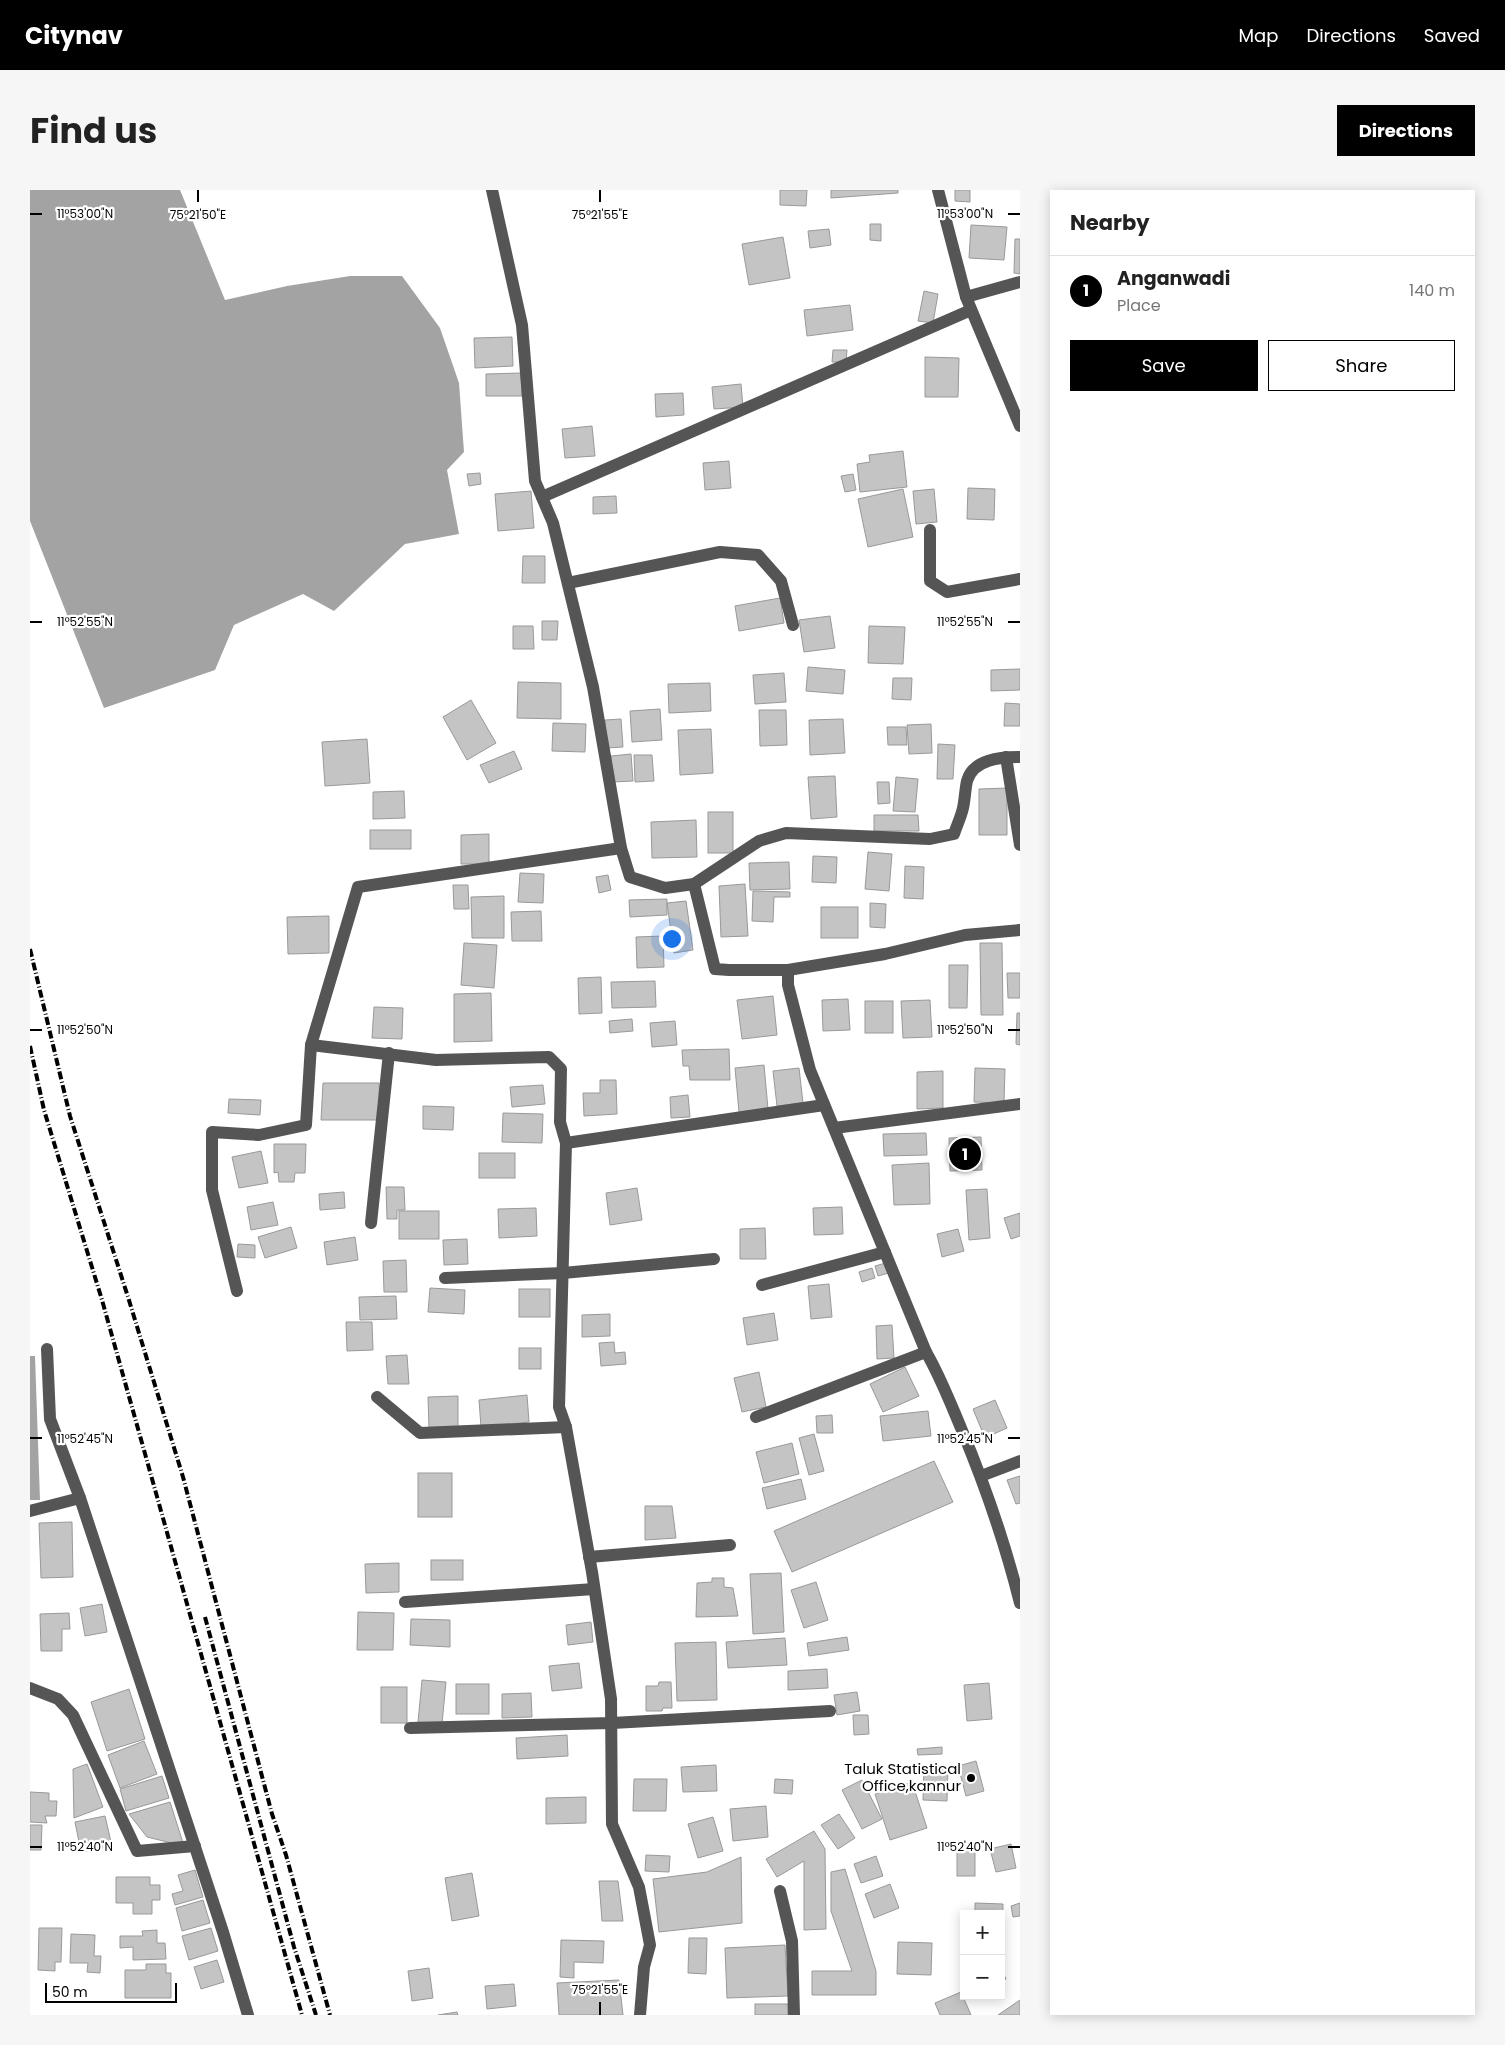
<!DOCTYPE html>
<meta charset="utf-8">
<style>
:root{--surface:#fff;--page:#f6f6f6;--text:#222;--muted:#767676;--line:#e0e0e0;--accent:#000}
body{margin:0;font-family:Poppins,sans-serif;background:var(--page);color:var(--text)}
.controls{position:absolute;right:15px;bottom:15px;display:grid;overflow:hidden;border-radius:0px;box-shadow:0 2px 12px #0003}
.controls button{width:45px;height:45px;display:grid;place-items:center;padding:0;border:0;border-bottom:1px solid var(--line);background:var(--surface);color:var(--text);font:25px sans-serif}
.scale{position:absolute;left:15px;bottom:12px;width:132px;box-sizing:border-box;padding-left:5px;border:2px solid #000;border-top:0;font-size:14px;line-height:18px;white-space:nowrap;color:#000;-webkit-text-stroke:4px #fff;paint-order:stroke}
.you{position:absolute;left:641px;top:748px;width:18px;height:18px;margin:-12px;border:4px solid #fff;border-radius:50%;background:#1a73e8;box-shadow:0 0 0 8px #1a73e833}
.badge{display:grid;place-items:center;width:32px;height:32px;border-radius:50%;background:var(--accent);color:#fff;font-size:16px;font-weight:700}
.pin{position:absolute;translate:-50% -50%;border:2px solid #fff;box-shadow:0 1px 5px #0006}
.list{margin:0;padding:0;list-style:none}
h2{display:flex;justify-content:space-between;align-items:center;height:65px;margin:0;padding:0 20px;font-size:21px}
h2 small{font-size:16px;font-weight:400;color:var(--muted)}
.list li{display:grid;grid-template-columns:32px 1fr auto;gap:15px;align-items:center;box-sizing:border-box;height:70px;padding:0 20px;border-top:1px solid var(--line)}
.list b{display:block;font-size:19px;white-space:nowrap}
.list p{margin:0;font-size:16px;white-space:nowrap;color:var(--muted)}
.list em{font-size:16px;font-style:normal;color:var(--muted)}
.actions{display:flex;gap:10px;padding:15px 20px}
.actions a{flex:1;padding:11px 0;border:1px solid var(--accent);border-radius:0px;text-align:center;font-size:18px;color:var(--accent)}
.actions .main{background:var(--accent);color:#fff}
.map{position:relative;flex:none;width:990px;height:1825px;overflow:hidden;border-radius:0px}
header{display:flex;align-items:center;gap:30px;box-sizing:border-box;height:70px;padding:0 25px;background:var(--accent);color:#fff}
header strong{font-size:24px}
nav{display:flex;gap:28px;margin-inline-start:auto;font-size:18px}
.intro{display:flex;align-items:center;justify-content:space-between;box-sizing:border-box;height:120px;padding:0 30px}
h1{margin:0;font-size:35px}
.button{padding:12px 22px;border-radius:0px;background:var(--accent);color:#fff;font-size:18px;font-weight:700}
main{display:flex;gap:30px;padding:0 30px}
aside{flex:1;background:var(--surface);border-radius:0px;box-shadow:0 2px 12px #0003}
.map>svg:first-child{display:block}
</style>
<header>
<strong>Citynav</strong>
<nav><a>Map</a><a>Directions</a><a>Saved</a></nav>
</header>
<div class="intro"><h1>Find us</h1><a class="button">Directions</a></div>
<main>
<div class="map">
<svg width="990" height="1825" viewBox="0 0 990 1825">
<rect width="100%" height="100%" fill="#fff"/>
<g fill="#a3a3a3">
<path d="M0 0H150L195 110 257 96 320 86H372L410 138 429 193 434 262 417 280 429 344 375 354 304 421 273 404 204 435 185 480 74 518 0 331Z"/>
<path d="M0 1166H5L10 1310H0Z"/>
</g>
<g fill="#c4c4c4" stroke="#999">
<path d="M750 0H777L776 16 750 15Z"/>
<path d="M801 0H868V3L801 8Z"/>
<path d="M925 0H940V12L925 11Z"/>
<path d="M840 34H851V51L840 50Z"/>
<path d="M941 35 977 37 974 70 939 68Z"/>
<path d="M799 39 801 55 780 58 778 41Z"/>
<path d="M753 47 760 88 719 95 712 54Z"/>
<path d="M985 49H990V84L984 83Z"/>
<path d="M894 101 908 104 903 133 888 131Z"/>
<path d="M820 115 823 140 777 146 774 120Z"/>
<path d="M482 147 483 176 445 178 444 148Z"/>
<path d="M803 160H817L816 172H802Z"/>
<path d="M895 167 929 168 928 207H895Z"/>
<path d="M491 183 492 206H456V184Z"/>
<path d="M711 194 713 217 684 219 682 197Z"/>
<path d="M653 203 654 225 626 227 625 204Z"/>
<path d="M562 236 565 266 535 268 532 239Z"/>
<path d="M873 261 877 297 830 302 827 274 840 272 839 265Z"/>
<path d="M699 271 701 298 675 300 673 273Z"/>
<path d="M450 283 451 294 439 296 437 284Z"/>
<path d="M823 284 826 300 815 302 811 286Z"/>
<path d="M938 298 965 299 964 330 937 329Z"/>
<path d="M873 299 883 347 838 357 828 309Z"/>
<path d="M904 299 907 332 886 334 883 301Z"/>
<path d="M501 301 504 338 468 341 465 304Z"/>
<path d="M586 306 587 323 563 324V307Z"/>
<path d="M493 366H515V393H492Z"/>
<path d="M750 408 754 433 709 441 705 416Z"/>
<path d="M800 426 805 458 774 462 769 430Z"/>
<path d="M512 431H528L527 450H512Z"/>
<path d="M483 436H503L504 459H483Z"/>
<path d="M839 436 875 437 873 474 838 473Z"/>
<path d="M778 477 815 480 813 504 776 501Z"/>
<path d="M990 479V500L961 501V480Z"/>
<path d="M754 483 756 512 725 514 723 485Z"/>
<path d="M863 488H882L881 510 862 509Z"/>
<path d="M488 492 531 493V529L487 528Z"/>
<path d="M680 493 681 521 639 523 638 494Z"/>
<path d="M441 510 466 553 437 570 413 527Z"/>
<path d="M975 513 990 514V536H974Z"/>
<path d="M630 519 632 550 602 552 600 521Z"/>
<path d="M729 520H756L757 555 730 556Z"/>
<path d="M591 529 593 557 577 558 575 530Z"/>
<path d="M813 529 815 563 780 565 779 530Z"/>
<path d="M523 533 556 534 555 562 522 561Z"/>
<path d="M901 534 902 563 879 564 877 535Z"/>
<path d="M857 537H876L877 555H858Z"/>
<path d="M681 539 683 583 650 585 648 540Z"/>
<path d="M337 549 340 593 295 596 292 552Z"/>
<path d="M908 554 925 555 923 589H907Z"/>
<path d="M484 561 492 579 459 593 450 575Z"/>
<path d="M601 564 603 591 583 592 581 566Z"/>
<path d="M604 565H622L624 591 605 592Z"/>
<path d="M805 586 807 627 781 629 778 587Z"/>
<path d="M866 587 888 589 885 622 863 621Z"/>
<path d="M847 592H859L860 613 848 614Z"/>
<path d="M977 598V645H949V599Z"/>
<path d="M374 601 375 628 343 629V602Z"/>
<rect x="678" y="622" width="25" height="41"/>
<path d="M844 625H888L889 641H844Z"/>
<path d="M666 630 667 667 622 668 621 632Z"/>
<rect x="340" y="640" width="41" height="19"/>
<path d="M459 644V674H431V645Z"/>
<path d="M838 662 862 664 859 701 835 699Z"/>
<path d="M783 666 807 667 806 693 782 692Z"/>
<path d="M759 672 760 699 720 700 719 673Z"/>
<path d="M875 676 894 677 893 709 874 708Z"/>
<path d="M490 683 514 684 513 713 488 712Z"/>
<path d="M578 685 581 700 569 703 566 687Z"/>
<path d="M715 694 718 746 691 747 689 696Z"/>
<path d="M423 695H438L439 719H424Z"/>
<path d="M723 701 760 702V707H744L743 732 722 731Z"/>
<path d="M474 706V748H442L441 707Z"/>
<path d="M637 709V725L600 727 599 710Z"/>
<path d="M656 711 663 760 644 763 637 713Z"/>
<path d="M840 713 856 714 855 738 840 737Z"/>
<rect x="791" y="717" width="37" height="31"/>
<path d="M511 721 512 751H482L481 722Z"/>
<path d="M299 726V763L258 764 257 727Z"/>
<path d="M633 746 634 777 607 778 606 747Z"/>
<path d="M434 753 467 755 464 798 431 795Z"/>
<path d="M950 753H972L973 825H951Z"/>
<path d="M919 775H938L937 818H919Z"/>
<path d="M977 783H990V808H978Z"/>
<path d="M571 787 572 823 549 824 548 788Z"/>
<path d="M625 791 626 817 582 818 581 792Z"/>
<path d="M461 803 462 851 424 852V804Z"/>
<path d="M743 806 747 845 712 849 707 810Z"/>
<path d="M818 809 820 840 793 841 792 810Z"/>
<path d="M900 810 902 847 873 848 871 811Z"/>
<rect x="835" y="811" width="28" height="32"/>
<path d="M344 817 373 818 372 849 342 848Z"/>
<path d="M987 823H990V855L986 854Z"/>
<path d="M602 829 603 841 580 843 579 831Z"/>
<path d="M645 831 647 855 622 857 620 833Z"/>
<path d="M699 859 700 890H660L659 876H653L652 860Z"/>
<path d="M734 875 738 919 709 922 705 878Z"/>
<path d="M769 878 773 913 747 916 743 881Z"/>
<path d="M945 878 975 879 974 913 944 912Z"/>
<path d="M913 881V918L887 919V882Z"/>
<path d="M570 890H586L587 924 554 926 553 903H570Z"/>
<path d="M293 893H349L350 930H291Z"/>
<path d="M513 895 515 914 482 917 480 897Z"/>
<path d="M658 905 660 927 641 928 640 907Z"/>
<path d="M199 909 231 910 230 925 198 923Z"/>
<path d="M393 916 424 917 423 940 393 939Z"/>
<path d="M473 923 513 924 512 953 472 952Z"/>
<path d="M896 943 897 965 854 966 853 944Z"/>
<path d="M951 947 952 980 920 981 919 948Z"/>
<path d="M244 954H276L275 983H265L264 992H249L248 982 244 983Z"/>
<path d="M231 961 238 993 209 998 202 967Z"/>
<rect x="449" y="963" width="36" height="25"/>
<path d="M899 973 900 1014 864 1015 862 975Z"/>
<path d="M356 997H374L375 1020H367V1029H357Z"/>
<path d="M607 998 612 1030 580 1035 576 1003Z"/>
<path d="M957 999 960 1048 939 1050 936 1000Z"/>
<path d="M314 1002 315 1018 290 1020 289 1004Z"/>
<path d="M243 1012 248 1035 221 1040 217 1017Z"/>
<path d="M812 1017 813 1044 784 1045 783 1018Z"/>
<path d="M506 1018 507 1046 469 1048 468 1019Z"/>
<rect x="369" y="1021" width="40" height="28"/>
<path d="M990 1023V1046L981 1049 974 1028Z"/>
<path d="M261 1037 267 1058 235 1068 228 1047Z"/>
<path d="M735 1038 736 1069H710V1039Z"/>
<path d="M928 1039 934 1061 912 1067 907 1044Z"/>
<path d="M325 1047 328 1070 297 1075 294 1052Z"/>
<path d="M437 1049 438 1074 414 1075 413 1050Z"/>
<path d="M208 1054 225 1055V1068L207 1067Z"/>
<path d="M376 1070 377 1102H354L353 1071Z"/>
<path d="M859 1072 862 1082 848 1086 845 1076Z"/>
<path d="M842 1078 845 1088 832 1092 829 1082Z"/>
<path d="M799 1094 802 1127 781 1129 778 1096Z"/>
<path d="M400 1098 435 1100 434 1124 398 1122Z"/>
<rect x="489" y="1099" width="31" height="28"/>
<path d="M366 1106 367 1129 330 1130 329 1107Z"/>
<path d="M744 1123 748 1150 717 1155 713 1128Z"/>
<path d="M580 1124V1146L552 1147V1125Z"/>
<path d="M316 1132H342L343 1160 317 1161Z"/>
<path d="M862 1135 864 1168 847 1169 846 1136Z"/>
<path d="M584 1152 585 1163 595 1162 596 1174 571 1176 569 1153Z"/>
<rect x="489" y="1158" width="22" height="21"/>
<path d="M377 1165 379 1194H358L356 1166Z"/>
<path d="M875 1177 889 1206 853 1222 840 1194Z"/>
<path d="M729 1182 736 1217 712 1222 704 1188Z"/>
<path d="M497 1205 499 1232 451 1237 449 1210Z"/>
<path d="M428 1206V1238H399L398 1207Z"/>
<path d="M965 1210 977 1238 955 1248 943 1219Z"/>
<path d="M898 1221 901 1246 853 1251 850 1226Z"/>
<path d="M802 1225 803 1243H787L786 1226Z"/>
<path d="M784 1244 794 1281 779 1285 769 1248Z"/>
<path d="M762 1253 769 1284 734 1293 726 1262Z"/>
<path d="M904 1271 923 1312 762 1382 744 1341Z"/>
<rect x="388" y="1283" width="34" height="44"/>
<path d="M990 1286V1313L986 1314 977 1290Z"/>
<path d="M771 1289 776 1309 737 1319 732 1298Z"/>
<path d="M615 1316H642L646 1348 615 1350Z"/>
<path d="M42 1332 43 1387 11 1388 9 1333Z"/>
<rect x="401" y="1370" width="32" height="20"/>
<path d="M369 1373V1402L336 1403 335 1374Z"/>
<path d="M751 1383 754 1442 723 1444 720 1384Z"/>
<path d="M682 1388H694V1397L703 1398 708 1426 666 1427 667 1393 682 1392Z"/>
<path d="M786 1392 798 1430 774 1438 761 1400Z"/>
<path d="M72 1414 77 1442 55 1446 50 1418Z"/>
<path d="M328 1422 364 1423 363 1460H327Z"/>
<path d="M39 1423 40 1439H32V1461H11L10 1424Z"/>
<path d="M381 1429 420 1430V1457L380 1455Z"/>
<path d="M561 1432 563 1452 538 1455 536 1435Z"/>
<path d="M817 1447 819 1460 779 1466 777 1453Z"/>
<path d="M755 1448 757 1475 698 1478 696 1452Z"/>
<path d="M686 1452 687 1510 647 1511 645 1453Z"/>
<path d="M549 1473 552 1498 522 1501 519 1476Z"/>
<path d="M797 1479 798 1498 758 1500V1481Z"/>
<path d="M392 1490 416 1492 412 1534 388 1532Z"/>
<path d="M629 1492H641L642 1518H633L632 1521H616V1496H628Z"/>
<path d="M959 1493 962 1529 937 1531 934 1495Z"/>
<rect x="426" y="1494" width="33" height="30"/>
<rect x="351" y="1497" width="26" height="36"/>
<path d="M99 1499 115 1549 77 1561 61 1512Z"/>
<path d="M827 1502 830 1521 807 1525 804 1505Z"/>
<path d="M501 1503 502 1527 472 1528V1504Z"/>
<path d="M823 1525H838L839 1544 824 1545Z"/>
<path d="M537 1545 538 1566 487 1569 486 1548Z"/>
<path d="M114 1551 127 1584 90 1598 78 1565Z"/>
<path d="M912 1557V1564L888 1565 887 1559Z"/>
<path d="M946 1571 954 1601 936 1606 928 1576Z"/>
<path d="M57 1574 73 1617 44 1628 43 1579Z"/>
<path d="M686 1575 687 1601 653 1602 651 1577Z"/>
<path d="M894 1578H918L917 1611 893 1610Z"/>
<path d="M132 1586 139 1608 96 1621 90 1599Z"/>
<path d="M604 1589H637L636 1621H603Z"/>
<path d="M745 1589 763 1590 762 1604 744 1603Z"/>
<path d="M832 1590 852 1629 832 1639 812 1600Z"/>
<path d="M882 1592 897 1638 860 1650 845 1604Z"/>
<path d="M0 1602 19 1603V1611H27L26 1626H15L17 1633 0 1632Z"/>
<path d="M556 1607V1633L516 1634V1608Z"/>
<path d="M140 1612 154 1656 117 1647 99 1624Z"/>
<path d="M736 1616 738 1647 703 1651 700 1619Z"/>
<path d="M809 1624 825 1648 808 1659 791 1635Z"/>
<path d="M75 1626 82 1656 51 1662 45 1632Z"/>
<path d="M683 1627 693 1661 668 1668 658 1634Z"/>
<path d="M0 1635H12L11 1660H0Z"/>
<path d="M784 1641 795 1659 796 1739 774 1740V1671L747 1687 736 1669Z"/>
<path d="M981 1654 986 1678 966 1682 960 1659Z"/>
<rect x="927" y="1656" width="18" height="30"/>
<path d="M616 1665 640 1666 639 1682 615 1681Z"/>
<path d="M846 1666 853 1686 831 1693 824 1674Z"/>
<path d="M711 1667 712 1733 629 1742 623 1689 677 1682Z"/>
<path d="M815 1679 846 1781V1805H782V1781H822L801 1721V1682Z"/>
<path d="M165 1680 173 1707 145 1715 142 1704 153 1701 148 1685Z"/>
<path d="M442 1683 449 1726 422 1731 415 1688Z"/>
<path d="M86 1687H120V1695H130V1710H122V1724H103V1713H86Z"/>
<path d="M569 1691H588L593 1731H572Z"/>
<path d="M860 1694 869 1718 844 1728 835 1704Z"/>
<path d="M173 1710 180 1733 152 1741 146 1718Z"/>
<path d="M945 1713 973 1714 972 1749 971 1724H945Z"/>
<path d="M990 1713V1726L983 1727 981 1716Z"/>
<path d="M9 1738H32L31 1772H25V1781L8 1780Z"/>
<path d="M181 1738 188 1761 159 1770 152 1746Z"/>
<path d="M127 1740V1753H135L136 1769 103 1770V1757L90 1758V1746H113L112 1741Z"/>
<path d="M41 1744 65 1745 64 1766H71L70 1783 57 1782 58 1773H40Z"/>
<path d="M659 1748H677L676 1784 658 1783Z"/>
<path d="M531 1750 574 1751 573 1773 544 1772V1788L530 1787Z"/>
<path d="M868 1752 902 1753 901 1785 867 1784Z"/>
<path d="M755 1755 758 1806 697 1808 695 1758Z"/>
<path d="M187 1770 194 1792 171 1799 164 1777Z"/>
<path d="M116 1774H136V1783H141V1808H95V1780H116Z"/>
<path d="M399 1778 403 1808 382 1811 378 1781Z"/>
<path d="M971 1779 976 1789 971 1791Z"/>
<path d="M589 1790 593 1825H529L527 1793Z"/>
<path d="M484 1794 486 1816 457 1819 455 1796Z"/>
<path d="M931 1802 941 1825H910L905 1813Z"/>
<path d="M990 1810V1825H968Z"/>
<rect x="725" y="1814" width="33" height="11"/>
<path d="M427 1822 428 1825H408Z"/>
</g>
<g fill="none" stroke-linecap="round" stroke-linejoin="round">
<g stroke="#555" stroke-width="12">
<path d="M462 0 492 135 505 291 523 333 563 497 591 658 600 687 635 698 664 694 729 651 756 643 900 649 924 644C927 635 931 627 933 618 935 609 935 600 937 591 943 569 971 567 990 567"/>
<path d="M908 0 936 107 990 236"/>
<path d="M936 107 990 92"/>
<path d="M512 307 941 120"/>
<path d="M900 340V391L917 402 990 389"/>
<path d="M538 393 690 362 728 365 751 391 763 435"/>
<path d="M976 567 990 655"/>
<path d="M664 694 685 779 699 780H758V795L780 880 896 1162C910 1186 920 1212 931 1238 955 1295 975 1353 990 1413"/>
<path d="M758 780 855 764 935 745 990 740"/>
<path d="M281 855 406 870 519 867 531 879 530 932 536 953 794 915"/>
<path d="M804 938 990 914"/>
<path d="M536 953 529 1217 536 1237 562 1382 581 1509 582 1634 609 1697 620 1755 614 1777 610 1825"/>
<path d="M341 1033 359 863"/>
<path d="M415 1088 533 1083 684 1069"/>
<path d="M732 1095 855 1062"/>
<path d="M207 1101 182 1000V942L229 945 276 935 281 855 328 697 591 658"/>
<path d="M17 1159 20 1229 50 1308 193 1742 218 1825"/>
<path d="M347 1207 390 1243 536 1237"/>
<path d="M726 1227 896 1162"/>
<path d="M951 1286 990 1271"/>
<path d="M0 1321 50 1308"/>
<path d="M559 1367 700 1355"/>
<path d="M375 1412 564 1399"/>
<path d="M0 1498 28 1509 43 1525 107 1661 165 1656"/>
<path d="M380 1538 582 1533 800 1521"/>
<path d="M750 1701 762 1751 764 1825"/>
</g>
<g stroke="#000" stroke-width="4" stroke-dasharray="8 2.5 1 2.5" stroke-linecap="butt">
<path d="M0 759 40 926 98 1107 153 1287 242 1624 256 1665 300 1825"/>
<path d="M0 856 14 920 72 1110 272 1825"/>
<path d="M175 1427 264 1757 286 1825"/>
</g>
</g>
<path fill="none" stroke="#000" stroke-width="2" d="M168 0V12M570 0V12M0 24H12M978 24H990M0 432H12M978 432H990M0 840H12M978 840H990M0 1248H12M978 1248H990M0 1657H12M978 1657H990M570 1812V1825"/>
<circle fill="#000" stroke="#fff" stroke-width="2" cx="941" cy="1588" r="5"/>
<g text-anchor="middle" stroke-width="4.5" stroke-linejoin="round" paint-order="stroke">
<g font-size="15" fill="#000" stroke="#fff" text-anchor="end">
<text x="931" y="1584">Taluk Statistical<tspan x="931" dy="17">Office,kannur</tspan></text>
</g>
</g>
<g font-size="12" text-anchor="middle" fill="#000" stroke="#fff" stroke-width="4.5" stroke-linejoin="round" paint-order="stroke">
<text x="55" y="28">11°53'00"N</text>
<text x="935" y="28">11°53'00"N</text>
<text x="168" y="29">75°21'50"E</text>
<text x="570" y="29">75°21'55"E</text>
<text x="55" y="436">11°52'55"N</text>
<text x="935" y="436">11°52'55"N</text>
<text x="55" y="844">11°52'50"N</text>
<text x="935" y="844">11°52'50"N</text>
<text x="55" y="1253">11°52'45"N</text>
<text x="935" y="1253">11°52'45"N</text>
<text x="55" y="1661">11°52'40"N</text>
<text x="935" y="1661">11°52'40"N</text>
<text x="570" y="1804">75°21'55"E</text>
</g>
</svg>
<div class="controls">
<button>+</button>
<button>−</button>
</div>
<div class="scale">50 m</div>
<div class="you"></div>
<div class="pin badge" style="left:935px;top:964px">1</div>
</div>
<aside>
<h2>Nearby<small></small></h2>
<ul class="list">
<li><span class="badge">1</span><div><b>Anganwadi</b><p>Place</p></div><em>140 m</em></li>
</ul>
<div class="actions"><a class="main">Save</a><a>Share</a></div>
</aside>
</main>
